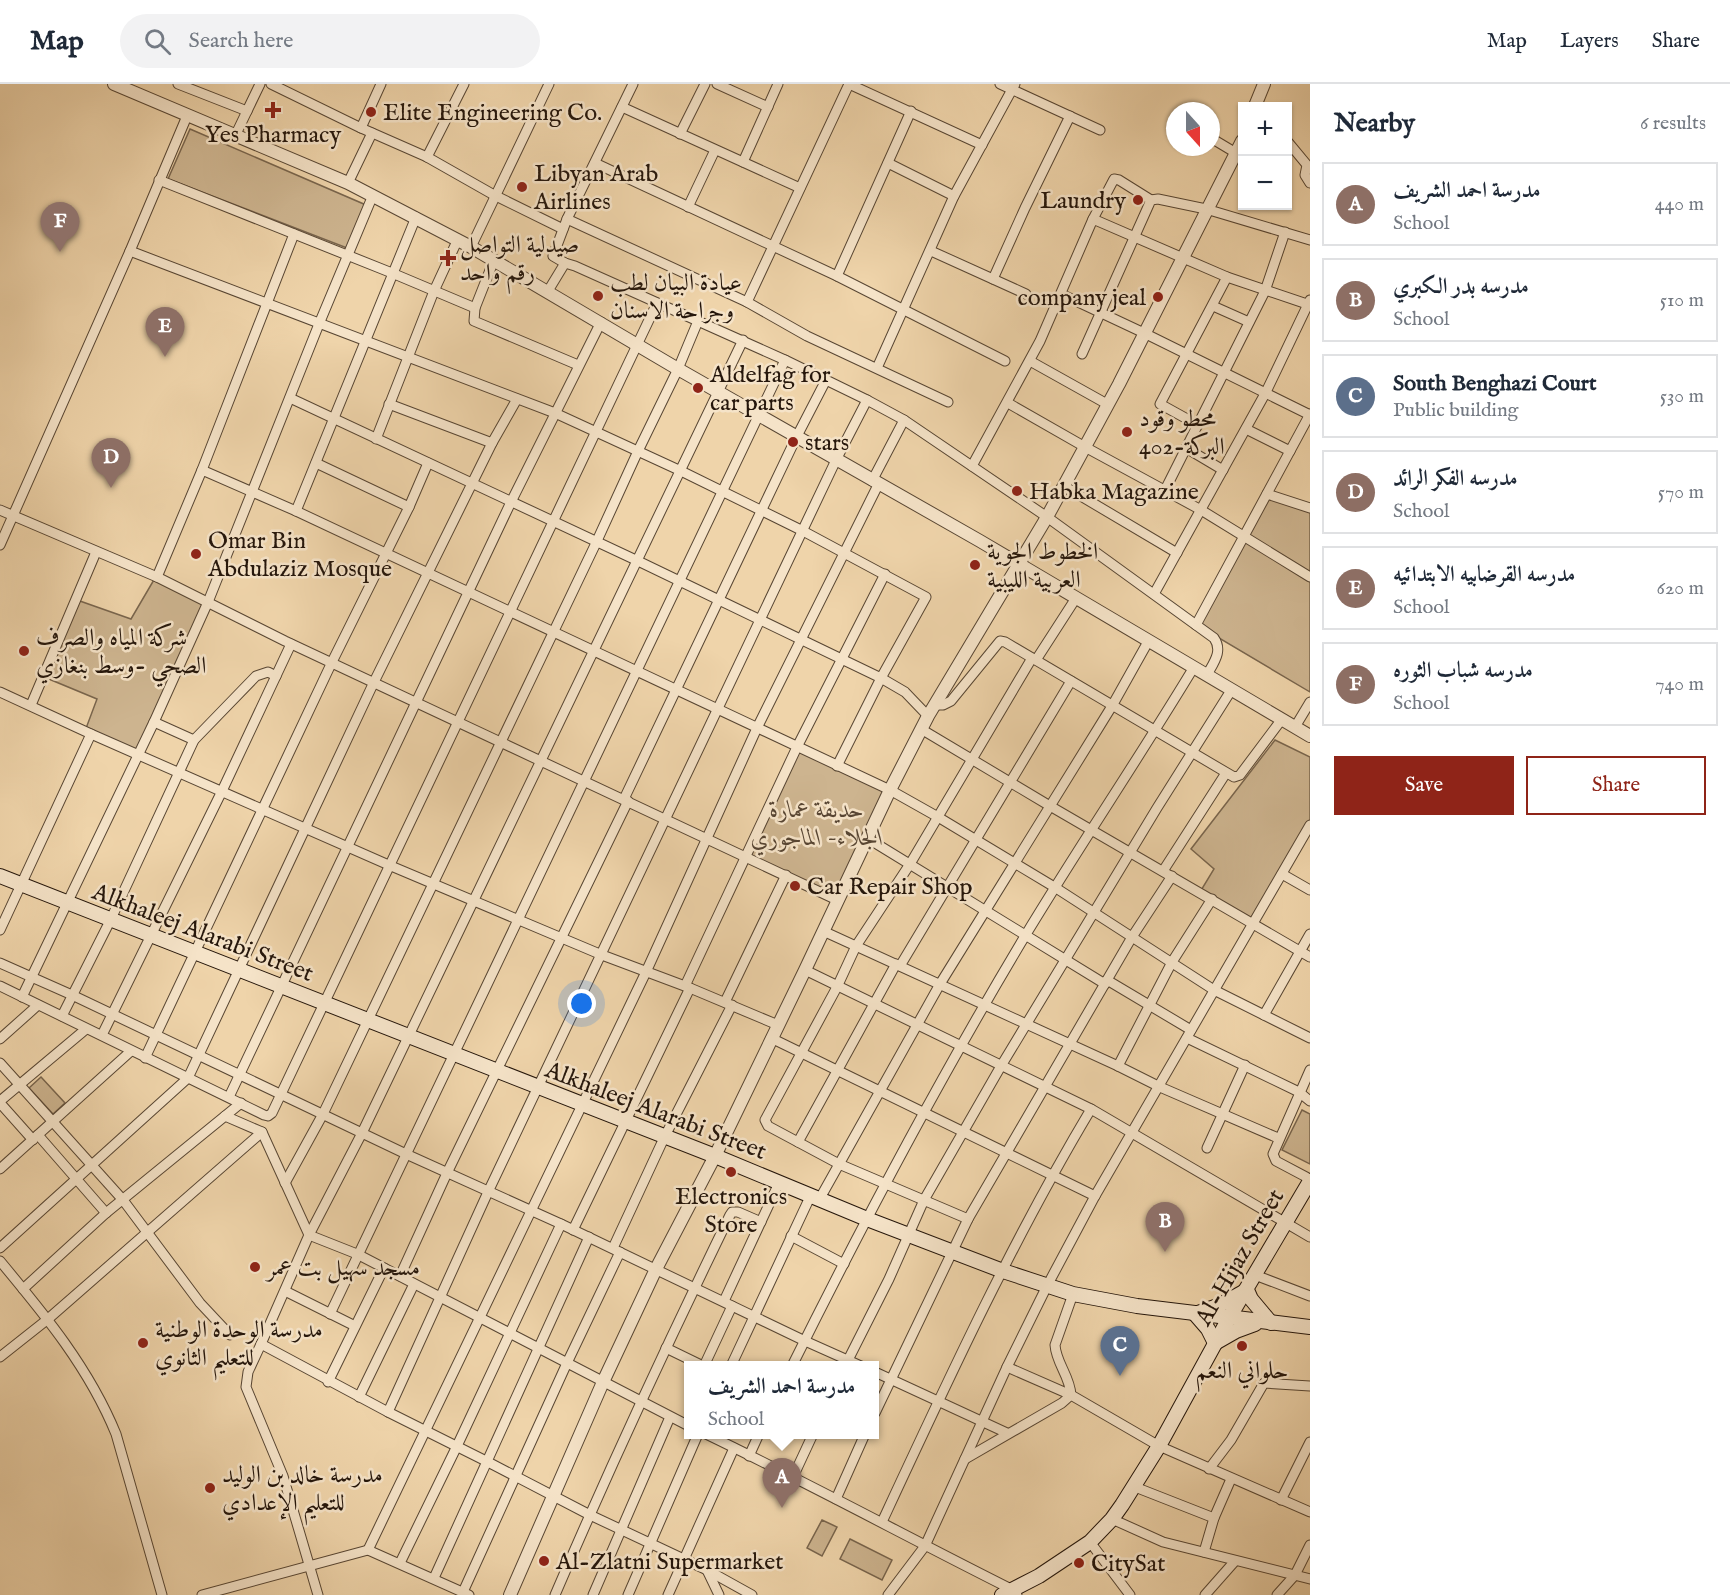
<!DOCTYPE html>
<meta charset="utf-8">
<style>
:root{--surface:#fff;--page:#f2f2f3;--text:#1f2937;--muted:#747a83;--line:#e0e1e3;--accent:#8f2418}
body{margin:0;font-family:"IM FELL English",Amiri,serif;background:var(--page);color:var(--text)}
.controls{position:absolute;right:18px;top:18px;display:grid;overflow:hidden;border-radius:0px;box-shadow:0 2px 4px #0004}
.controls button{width:54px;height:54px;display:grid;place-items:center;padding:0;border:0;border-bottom:2px solid var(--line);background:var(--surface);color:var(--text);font:30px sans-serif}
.compass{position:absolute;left:1166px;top:18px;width:54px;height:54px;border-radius:50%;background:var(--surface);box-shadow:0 2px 4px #0004;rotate:159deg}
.you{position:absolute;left:582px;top:920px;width:21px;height:21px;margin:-15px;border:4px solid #fff;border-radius:50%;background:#1a73e8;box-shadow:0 0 0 9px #1a73e833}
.badge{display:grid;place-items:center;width:39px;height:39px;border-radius:50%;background:var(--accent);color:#fff;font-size:20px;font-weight:700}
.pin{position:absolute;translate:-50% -50px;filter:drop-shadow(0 2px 3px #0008)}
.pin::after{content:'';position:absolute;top:32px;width:21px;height:18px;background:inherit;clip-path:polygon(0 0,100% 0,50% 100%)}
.popup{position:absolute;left:684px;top:1277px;width:195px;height:78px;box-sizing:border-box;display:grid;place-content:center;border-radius:0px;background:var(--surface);filter:drop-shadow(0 2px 4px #0005);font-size:20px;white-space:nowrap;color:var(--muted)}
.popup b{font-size:22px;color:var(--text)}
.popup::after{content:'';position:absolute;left:50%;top:100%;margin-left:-12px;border:12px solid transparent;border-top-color:var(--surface)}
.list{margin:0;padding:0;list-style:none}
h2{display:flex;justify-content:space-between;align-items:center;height:78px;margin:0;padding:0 24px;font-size:26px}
h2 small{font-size:20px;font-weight:400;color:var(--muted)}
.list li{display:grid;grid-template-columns:39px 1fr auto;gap:18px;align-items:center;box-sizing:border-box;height:84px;margin:0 12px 12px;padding:0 12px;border:2px solid var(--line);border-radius:0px}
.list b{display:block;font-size:22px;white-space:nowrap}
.list p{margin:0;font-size:20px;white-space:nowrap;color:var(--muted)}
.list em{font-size:20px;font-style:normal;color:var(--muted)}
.actions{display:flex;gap:12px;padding:18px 24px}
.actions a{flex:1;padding:14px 0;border:2px solid var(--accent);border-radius:0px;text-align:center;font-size:21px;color:var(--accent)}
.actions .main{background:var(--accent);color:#fff}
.icon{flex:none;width:33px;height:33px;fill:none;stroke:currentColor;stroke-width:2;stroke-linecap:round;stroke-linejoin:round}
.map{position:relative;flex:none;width:1310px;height:1511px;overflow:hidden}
header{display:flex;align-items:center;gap:36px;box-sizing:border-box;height:84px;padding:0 30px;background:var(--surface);border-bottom:2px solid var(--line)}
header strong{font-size:28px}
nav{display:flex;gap:33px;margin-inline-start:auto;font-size:21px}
.search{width:420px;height:54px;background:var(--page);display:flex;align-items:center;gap:15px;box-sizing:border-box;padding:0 21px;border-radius:33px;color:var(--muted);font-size:22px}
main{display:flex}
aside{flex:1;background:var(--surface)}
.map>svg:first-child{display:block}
</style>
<header>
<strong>Map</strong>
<div class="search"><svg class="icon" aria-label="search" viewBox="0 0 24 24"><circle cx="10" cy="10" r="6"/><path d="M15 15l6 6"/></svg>Search here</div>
<nav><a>Map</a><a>Layers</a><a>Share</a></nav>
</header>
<main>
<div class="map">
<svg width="1310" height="1511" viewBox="0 0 1310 1511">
<rect width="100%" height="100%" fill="#efd4aa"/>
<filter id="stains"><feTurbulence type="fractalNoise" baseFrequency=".00333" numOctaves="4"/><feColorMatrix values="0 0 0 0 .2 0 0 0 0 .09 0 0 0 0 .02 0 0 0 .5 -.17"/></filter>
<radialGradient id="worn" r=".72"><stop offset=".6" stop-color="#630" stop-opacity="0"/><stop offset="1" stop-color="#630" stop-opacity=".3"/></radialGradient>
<g fill="#cdb48f" stroke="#79654d" stroke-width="1.5">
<path d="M190 45 366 121 347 164 168 95Z"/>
<path d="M1268 411 1310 426V491L1243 453Z"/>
<path d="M1243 454 1310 493V608L1197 541Z"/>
<path d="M155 494 208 518 137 670 85 647 97 615 44 593 77 516 131 535Z"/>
<path d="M1275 656 1310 673V736L1248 839 1200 808 1214 785 1191 765Z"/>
<path d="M797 663 889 706 837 815 745 772Z"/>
<path d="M41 993 65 1019 53 1030 29 1004Z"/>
<path d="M1302 1026 1310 1030V1080L1282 1066Z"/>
<path d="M822 1436 837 1443 822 1472 807 1464Z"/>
<path d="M850 1455 892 1476 882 1496 840 1475Z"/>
</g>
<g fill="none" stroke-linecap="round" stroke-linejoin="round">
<g stroke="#584633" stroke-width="11">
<g id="minor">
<path d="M178 0 247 27 236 50"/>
<path d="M271 0 361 44 427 73 494 111 563 145"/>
<path d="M717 0 768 23"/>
<path d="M849 0 747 218 807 252 948 318"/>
<path d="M849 0 982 61"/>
<path d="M1000 0 1100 46"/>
<path d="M622 23 800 104"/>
<path d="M247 27 260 0"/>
<path d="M361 44 381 0"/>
<path d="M680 50 705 0"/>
<path d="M1211 54 1236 69"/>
<path d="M1288 58 1307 81 1305 91 1310 99"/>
<path d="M427 73 464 0"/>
<path d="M743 78 778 0"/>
<path d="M595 79 837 192 1005 277"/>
<path d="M888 79 954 112"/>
<path d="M159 96 392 189 475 224"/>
<path d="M348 99 372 49"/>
<path d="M688 123 715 66"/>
<path d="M567 135 747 218"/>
<path d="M1093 135 1114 95 1119 96 1151 116"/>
<path d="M471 163 549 0"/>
<path d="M130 167 555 329 681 387 803 447 926 513 881 594 837 682"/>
<path d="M931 167 1026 210"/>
<path d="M494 176 475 224 474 237 578 281"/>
<path d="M565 179 553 172 567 135 633 0"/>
<path d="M837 192 911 27"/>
<path d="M993 195 1025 124 1070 32"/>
<path d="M548 207 565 179 575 182 785 276 867 316 904 336 1047 433 1214 554C1223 567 1214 578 1207 591"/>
<path d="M1061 210 1144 249 1310 331"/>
<path d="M1213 222 1249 238"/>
<path d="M1082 270 1151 116 1158 115 1206 125 1310 156"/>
<path d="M1030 277 1107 320"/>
<path d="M877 284 954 112 1015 0"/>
<path d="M290 314 638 477 881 594 905 608 928 632"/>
<path d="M1008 319 1085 363 1201 426 1310 493"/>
<path d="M389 320 492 359 517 315"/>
<path d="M1198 341 1160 320 1227 193"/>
<path d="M1246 345 1290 367"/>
<path d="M376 355 434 207 458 155"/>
<path d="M1186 364 1223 386"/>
<path d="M316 379 409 423"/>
<path d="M972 382 1040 257 1093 135 1227 193 1310 221"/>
<path d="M202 386 294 150"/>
<path d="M872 397 904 336"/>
<path d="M1064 402 1177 469"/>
<path d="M1165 406 1265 207 1285 148"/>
<path d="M1267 410 1310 424"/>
<path d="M0 426 157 493 285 557 837 816"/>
<path d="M296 427 416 133"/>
<path d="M0 461 130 167 187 32"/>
<path d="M157 493 202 386 296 427 890 706 938 733 1056 804 1214 906 1310 954"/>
<path d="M1154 510 1266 308 1310 216"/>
<path d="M1196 541 1310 330"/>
<path d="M1036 576 1076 514"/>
<path d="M0 608 91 650 391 782 602 871 690 904 778 941"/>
<path d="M31 621 96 468"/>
<path d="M934 621H943L951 617 1000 557 1005 558 1234 693 1240 691 1282 635"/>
<path d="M154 638 194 656"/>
<path d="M1295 643 1310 618"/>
<path d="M921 645 1050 722 1310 873"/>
<path d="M624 715 796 354 826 296"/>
<path d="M867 754 1105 900"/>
<path d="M1163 787 1226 689"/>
<path d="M1282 790 1310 806"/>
<path d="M0 846 91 650"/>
<path d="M823 847 1118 982 1160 1003 1278 1054"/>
<path d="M0 879 72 911 406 1070 561 1140 805 1257 861 1282"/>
<path d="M900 882 1071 597"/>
<path d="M805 886 1091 1025 1310 1153"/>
<path d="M1107 896 1191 946"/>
<path d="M0 902 264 1031 268 1032 272 1029 657 219"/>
<path d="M685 902 797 663 885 490"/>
<path d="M22 913 154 638 208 518 319 240 373 111"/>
<path d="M725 918 786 791"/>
<path d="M1264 931 1310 850"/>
<path d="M62 932 110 837 194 656 256 592 268 588 276 592"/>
<path d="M102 951 222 707 291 560"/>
<path d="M771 954 1095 1112"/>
<path d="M1187 954 1299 1008 1310 1017"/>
<path d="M0 955 38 921"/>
<path d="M145 974 332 578 409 423 428 379"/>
<path d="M0 979 123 1116 200 1219 230 1251"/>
<path d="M1118 982 1172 878 1212 815"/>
<path d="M1310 986 1273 1070 1276 1077 1310 1095"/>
<path d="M229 1013 511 418 601 238"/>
<path d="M0 1017 86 945"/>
<path d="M0 1019 33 1056"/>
<path d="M225 1032 262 1048 309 1151 261 1260 388 1328 486 1377 590 1431 707 1486 752 1511"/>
<path d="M38 1051 106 1129"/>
<path d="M798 1058 896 880"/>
<path d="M1207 1064 1245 981"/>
<path d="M0 1085 131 967"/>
<path d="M285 1099 323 1030 596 459 638 367 678 285 698 237"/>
<path d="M819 1116 940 900 1112 622 1149 556"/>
<path d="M968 1135 839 1080 768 1042 765 1036 837 903 856 862 910 780 1032 574"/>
<path d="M573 1146 690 904"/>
<path d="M791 1152 844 1180"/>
<path d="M0 1164 188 994 374 598 492 359"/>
<path d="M613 1164 664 1054 732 921"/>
<path d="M0 1177C45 1231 89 1284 116 1350L162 1511"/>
<path d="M1255 1191 1310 1212"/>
<path d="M400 1192 447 1089 628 717"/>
<path d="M23 1205 106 1129 241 1019"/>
<path d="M285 1207 355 1242"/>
<path d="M724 1217 779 1099"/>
<path d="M330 1230 785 276"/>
<path d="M261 1260 248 1288 246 1303 283 1392 318 1511"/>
<path d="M666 1264 703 1282"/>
<path d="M0 1273 48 1235 262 1048"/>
<path d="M704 1282 732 1222"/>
<path d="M731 1282 810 1113"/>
<path d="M792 1282C865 1135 941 992 1025 852 1080 761 1139 674 1194 583"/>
<path d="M845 1282 889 1195 924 1116 1001 982 1157 724 1232 605"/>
<path d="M1007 1283 1071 1311C1070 1292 1056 1279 1055 1261L1073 1210"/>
<path d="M875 1288 1007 1349"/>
<path d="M328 1298 384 1184"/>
<path d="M359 1313 414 1200"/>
<path d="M388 1328 488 1108 836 376 867 316"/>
<path d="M875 1329 968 1135 1132 853 1172 792"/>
<path d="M689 1342 357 1170 309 1151 362 1049 743 256"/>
<path d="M706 1350C810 1400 911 1455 1013 1506L1017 1511"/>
<path d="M749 1372 759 1350"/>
<path d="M965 1375 1062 1319 1071 1311 1159 1362 1310 1428"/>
<path d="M1209 1385 1231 1356 1264 1299 1310 1302"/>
<path d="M793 1393 813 1350"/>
<path d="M1135 1403 1214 1434"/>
<path d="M836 1415 865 1350"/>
<path d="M1281 1416 1310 1358"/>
<path d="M1112 1435 1163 1458 1310 1495"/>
<path d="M882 1438C947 1298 1012 1157 1091 1025"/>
<path d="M1090 1458 1130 1511"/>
<path d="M368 1466 646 888 757 644 878 401"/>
<path d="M1204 1468 1214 1434 1231 1395"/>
<path d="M400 1479 457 1362 561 1140"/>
<path d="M707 1486 719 1511"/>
<path d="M434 1494 589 1153"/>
<path d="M463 1508 567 1279 620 1168"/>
<path d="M202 1511 368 1466 469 1511"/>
<path d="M555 1511C610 1383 669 1256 730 1131L732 1128H738L761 1138"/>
<path d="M593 1511 670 1333"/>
<path d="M628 1511 698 1350"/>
<path d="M668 1511 734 1364"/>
<path d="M888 1511 925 1462 1007 1283 1047 1202 1095 1112 1310 741"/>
<path d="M1205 1511 1235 1477"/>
<path d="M1277 1511 1295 1491 1310 1461"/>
</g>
</g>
<g stroke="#584633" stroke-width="14">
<g id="tertiary">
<path d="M114 0 348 99 471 163 678 285 980 457 1310 652"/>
<path d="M1255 22 1264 0"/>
<path d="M510 1511 603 1298 656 1185 715 1072 805 886 890 706 928 632 1047 433 1119 300 1242 57"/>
</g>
</g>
<g stroke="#25160b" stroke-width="16">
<g id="secondary">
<path d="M0 792 715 1072 867 1135 1003 1187 1073 1210 1137 1222 1310 1243"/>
<path d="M1255 1240 1236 1247 1215 1259 1208 1245 1195 1230 1220 1221 1247 1206 1251 1215 1271 1239"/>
<path d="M1002 1511 1039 1492 1090 1458 1112 1435 1122 1421 1159 1362 1229 1234 1310 1097"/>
</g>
</g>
<use href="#minor" stroke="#f5e3c8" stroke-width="9"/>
<use href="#tertiary" stroke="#f5e3c8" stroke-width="12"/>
<use href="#secondary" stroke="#f5e3c8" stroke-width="14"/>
</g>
<g fill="#8f2418" stroke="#f5e3c8" stroke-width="2">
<path d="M270 17h6v6h6v6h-6v6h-6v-6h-6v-6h6z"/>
<circle cx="371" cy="28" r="6"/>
<circle cx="522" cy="103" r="6"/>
<circle cx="1138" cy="116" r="6"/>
<path d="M445 165h6v6h6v6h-6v6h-6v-6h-6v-6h6z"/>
<circle cx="598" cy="212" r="6"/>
<circle cx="1158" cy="213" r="6"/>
<circle cx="698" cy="304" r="6"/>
<circle cx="1127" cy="348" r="6"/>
<circle cx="793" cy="358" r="6"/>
<circle cx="1017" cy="407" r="6"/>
<circle cx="196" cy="470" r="6"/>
<circle cx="975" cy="481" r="6"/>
<circle cx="24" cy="567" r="6"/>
<circle cx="795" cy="802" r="6"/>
<circle cx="731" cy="1088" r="6"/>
<circle cx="255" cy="1183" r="6"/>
<circle cx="143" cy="1259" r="6"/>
<circle cx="1242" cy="1262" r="6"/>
<circle cx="210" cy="1404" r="6"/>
<circle cx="544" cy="1477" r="6"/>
<circle cx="1079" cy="1479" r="6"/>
</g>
<g text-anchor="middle" stroke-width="5" stroke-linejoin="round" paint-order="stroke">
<g font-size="24" fill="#25160b" stroke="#f5e3c8" text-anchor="start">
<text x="383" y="36">Elite Engineering Co.</text>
<text x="273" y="58" text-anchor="middle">Yes Pharmacy</text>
<text x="534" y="97">Libyan Arab<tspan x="534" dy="28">Airlines</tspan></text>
<text x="1126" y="124" text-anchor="end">Laundry</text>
<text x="460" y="168">صيدلية التواصل<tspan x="460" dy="28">رقم واحد</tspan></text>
<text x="610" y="206">عيادة البيان لطب<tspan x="610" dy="28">وجراحة الاسنان</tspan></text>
<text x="1146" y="221" text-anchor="end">company jeal</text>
<text x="710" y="298">Aldelfag for<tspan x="710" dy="28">car parts</tspan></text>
<text x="1139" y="342">محطو وقود<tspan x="1139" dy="28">402-البركة</tspan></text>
<text x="805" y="366">stars</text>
<text x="1029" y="415">Habka Magazine</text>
<text x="208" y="464">Omar Bin<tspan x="208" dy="28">Abdulaziz Mosque</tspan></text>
<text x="987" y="475">الخطوط الجوية<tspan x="987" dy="28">العربية الليبية</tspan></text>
<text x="36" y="561">شركة المياه والصرف<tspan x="36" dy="28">الصحي -وسط بنغازي</tspan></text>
<text x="807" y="810">Car Repair Shop</text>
<text x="731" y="1120" text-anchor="middle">Electronics<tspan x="731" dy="28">Store</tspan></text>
<text x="267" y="1191">مسجد سهيل بت عمر</text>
<text x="155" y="1253">مدرسة الوحدة الوطنية<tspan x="155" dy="28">للتعليم الثانوي</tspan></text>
<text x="1242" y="1294" text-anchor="middle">حلواني النعم</text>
<text x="222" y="1398">مدرسة خالد بن الوليد<tspan x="222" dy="28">للتعليم الإعدادي</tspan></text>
<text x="556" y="1485">Al-Zlatni Supermarket</text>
<text x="1091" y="1487">CitySat</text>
</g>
<g font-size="24" font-style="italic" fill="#574533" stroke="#f5e3c8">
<text x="817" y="733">حديقة عمارة<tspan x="817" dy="28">الجلاء- الماجوري</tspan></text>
</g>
<g font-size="24" fill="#25160b" stroke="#f5e3c8">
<text transform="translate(203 848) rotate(21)" y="8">Alkhaleej Alarabi Street</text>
<text transform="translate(656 1026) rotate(21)" y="8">Alkhaleej Alarabi Street</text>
<text transform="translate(1239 1173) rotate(-60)" y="8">Al-Hijaz Street</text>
</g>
</g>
<rect width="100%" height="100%" filter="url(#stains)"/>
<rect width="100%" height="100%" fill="url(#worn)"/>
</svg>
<div class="controls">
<button>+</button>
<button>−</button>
</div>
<svg class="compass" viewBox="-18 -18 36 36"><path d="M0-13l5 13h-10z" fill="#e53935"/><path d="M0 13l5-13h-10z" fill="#747a83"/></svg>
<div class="you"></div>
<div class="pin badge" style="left:782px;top:1424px;background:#8d6e63">A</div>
<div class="popup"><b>مدرسة احمد الشريف</b>School</div>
<div class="pin badge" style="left:1165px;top:1168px;background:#8d6e63">B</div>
<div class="pin badge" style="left:1120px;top:1292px;background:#5c6f8a">C</div>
<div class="pin badge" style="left:111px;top:404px;background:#8d6e63">D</div>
<div class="pin badge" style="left:165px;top:273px;background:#8d6e63">E</div>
<div class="pin badge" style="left:60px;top:168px;background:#8d6e63">F</div>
</div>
<aside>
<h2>Nearby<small>6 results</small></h2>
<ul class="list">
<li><span class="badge" style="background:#8d6e63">A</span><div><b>مدرسة احمد الشريف</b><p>School</p></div><em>440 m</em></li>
<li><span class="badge" style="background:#8d6e63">B</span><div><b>مدرسه بدر الكبري</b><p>School</p></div><em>510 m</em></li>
<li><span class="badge" style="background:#5c6f8a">C</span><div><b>South Benghazi Court</b><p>Public building</p></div><em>530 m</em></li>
<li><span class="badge" style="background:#8d6e63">D</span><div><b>مدرسه الفكر الرائد</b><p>School</p></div><em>570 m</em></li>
<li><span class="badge" style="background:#8d6e63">E</span><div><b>مدرسه القرضابيه الابتدائيه</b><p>School</p></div><em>620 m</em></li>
<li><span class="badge" style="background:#8d6e63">F</span><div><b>مدرسه شباب الثوره</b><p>School</p></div><em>740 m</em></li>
</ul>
<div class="actions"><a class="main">Save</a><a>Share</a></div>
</aside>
</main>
